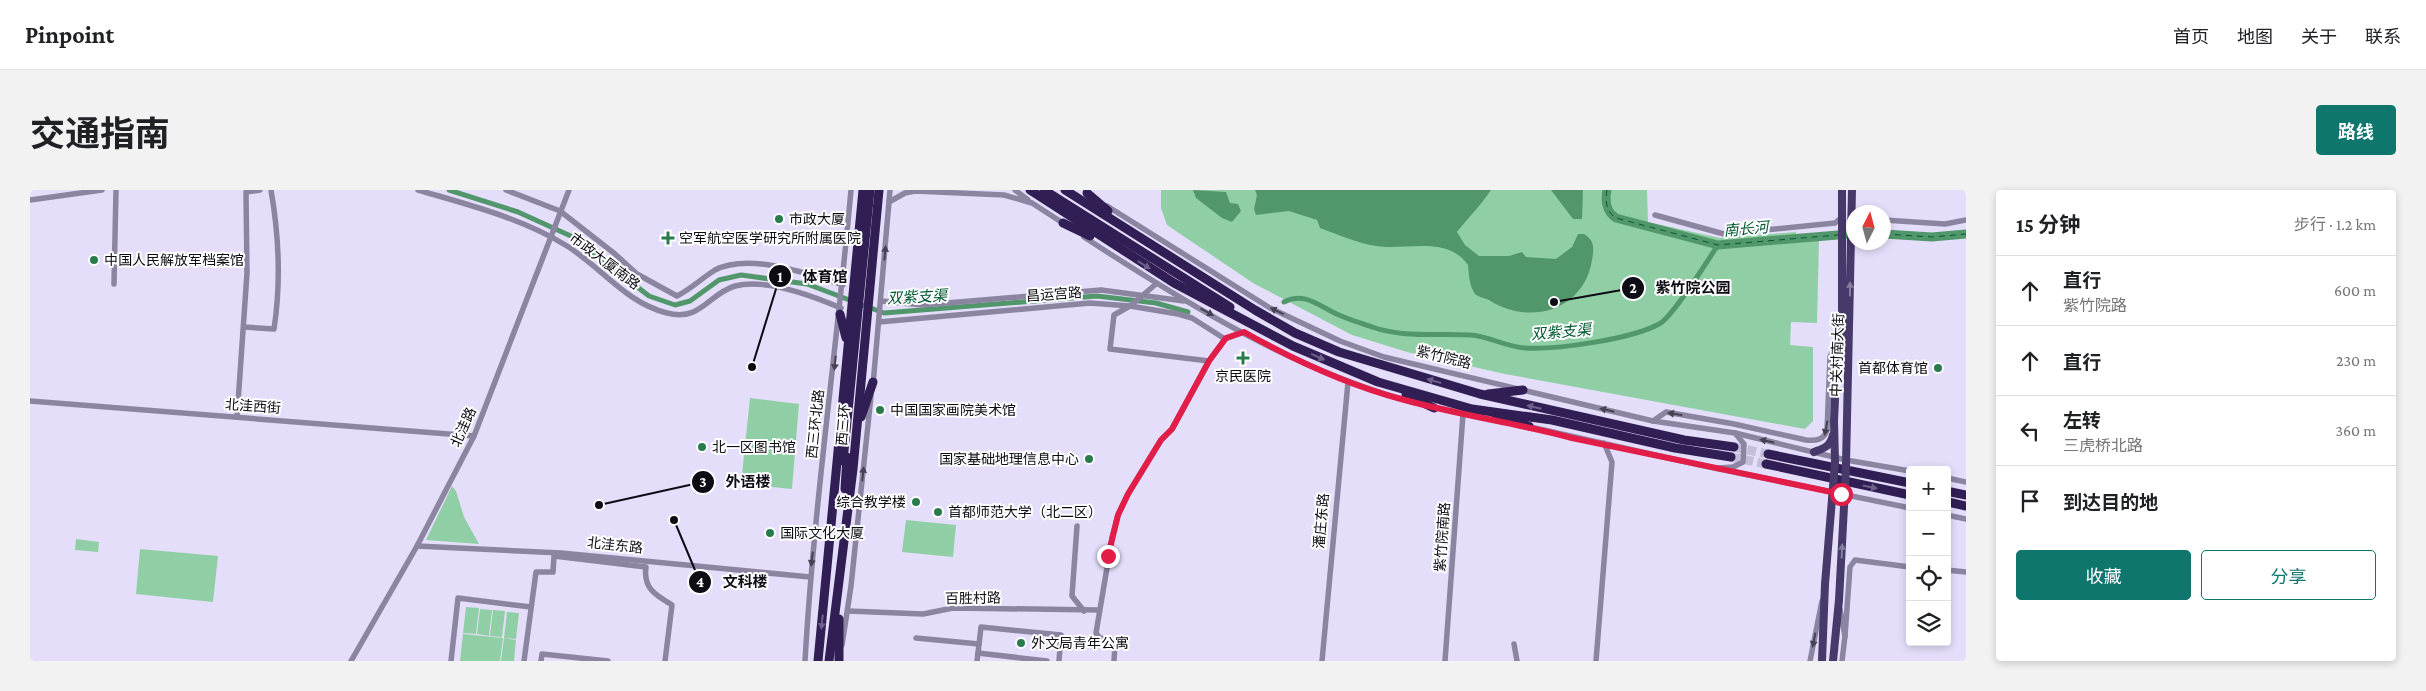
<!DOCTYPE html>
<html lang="zh">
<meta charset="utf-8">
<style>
:root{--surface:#fff;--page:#f2f2f2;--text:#202124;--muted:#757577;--line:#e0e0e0;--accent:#0f766e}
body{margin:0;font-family:"Crimson Pro","Noto Sans SC",serif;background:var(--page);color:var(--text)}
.controls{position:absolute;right:15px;bottom:15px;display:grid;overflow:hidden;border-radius:5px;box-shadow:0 2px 8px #0003}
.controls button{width:45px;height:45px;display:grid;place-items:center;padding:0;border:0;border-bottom:1px solid var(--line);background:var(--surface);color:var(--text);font:25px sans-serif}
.compass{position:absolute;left:1816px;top:15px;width:45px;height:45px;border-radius:50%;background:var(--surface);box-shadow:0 2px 8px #0003;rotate:6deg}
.stop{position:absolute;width:15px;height:15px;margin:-11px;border:4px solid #e11d48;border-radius:50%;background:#fff}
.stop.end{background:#e11d48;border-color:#fff;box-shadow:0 1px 5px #0008}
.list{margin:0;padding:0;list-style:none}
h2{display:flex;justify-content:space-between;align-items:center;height:65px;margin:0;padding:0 20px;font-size:21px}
h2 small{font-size:16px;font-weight:400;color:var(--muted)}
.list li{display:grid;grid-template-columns:32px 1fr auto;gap:15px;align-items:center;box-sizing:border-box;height:70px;padding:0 20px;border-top:1px solid var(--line)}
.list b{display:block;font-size:19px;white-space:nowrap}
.list p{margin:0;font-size:16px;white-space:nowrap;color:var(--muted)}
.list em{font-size:16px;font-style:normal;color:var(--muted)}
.actions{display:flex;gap:10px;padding:15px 20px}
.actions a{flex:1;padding:11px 0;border:1px solid var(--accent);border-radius:5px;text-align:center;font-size:18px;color:var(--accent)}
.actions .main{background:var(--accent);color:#fff}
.icon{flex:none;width:28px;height:28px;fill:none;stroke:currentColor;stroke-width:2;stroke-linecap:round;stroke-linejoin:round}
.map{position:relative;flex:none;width:1936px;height:471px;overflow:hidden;border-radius:5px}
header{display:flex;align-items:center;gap:30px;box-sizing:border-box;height:70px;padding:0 25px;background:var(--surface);border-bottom:1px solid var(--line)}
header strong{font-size:24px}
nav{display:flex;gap:28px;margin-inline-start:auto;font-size:18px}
.intro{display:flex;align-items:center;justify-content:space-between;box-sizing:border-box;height:120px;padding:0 30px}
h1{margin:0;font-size:35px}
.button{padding:12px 22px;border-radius:5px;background:var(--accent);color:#fff;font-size:18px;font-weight:700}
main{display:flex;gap:30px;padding:0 30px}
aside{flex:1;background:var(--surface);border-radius:5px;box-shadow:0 2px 8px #0003}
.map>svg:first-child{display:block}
</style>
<header>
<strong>Pinpoint</strong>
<nav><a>首页</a><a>地图</a><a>关于</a><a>联系</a></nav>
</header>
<div class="intro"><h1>交通指南</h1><a class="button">路线</a></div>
<main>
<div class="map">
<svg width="1936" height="471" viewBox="0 0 1936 471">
<rect width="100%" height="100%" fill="#e4defa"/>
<g fill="#90cfa6">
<path d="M1131 0H1617L1618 32 1690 48 1766 42 1767 52 1789 50 1787 133 1761 132 1760 155 1783 157V231L1775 239 1475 184 1377 162 1322 145 1223 93 1137 35 1131 18Z"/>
<path d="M720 208 769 214 762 299 711 294Z"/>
<path d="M422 296 426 301 434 327 449 354 396 350Z"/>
<path d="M876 330 926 335 923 367 872 362Z"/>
<path d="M46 349 69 352 68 362 45 360Z"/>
<path d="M110 359 188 366 183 412 106 404Z"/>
<path d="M436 417 449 418 446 444 433 443Z"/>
<path d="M450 419 462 420 459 446 447 444Z"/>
<path d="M463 420 475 421 472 447 460 446Z"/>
<path d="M477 422 489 423 486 449 474 448Z"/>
<path d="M433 444 473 448 470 471H430Z"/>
<path d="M474 448 486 450 484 471H471Z"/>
</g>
<g fill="#52976c">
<path d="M1163 0 1196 2 1200 13 1208 14 1211 21 1202 32 1192 28 1166 8Z"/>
<path d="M1225 0H1461C1451 15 1439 27 1427 42L1435 55 1449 66H1479L1492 62 1496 67 1526 69 1542 57 1548 44H1554C1565 51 1564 58 1562 70 1554 121 1499 136 1459 110 1455 108 1448 107 1445 104 1439 95 1439 85 1438 75 1417 45 1377 61 1346 56 1327 53 1309 45 1290 38L1287 30 1259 21 1226 25 1224 19 1227 5Z"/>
<path d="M1521 0H1553L1552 29H1543Z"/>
</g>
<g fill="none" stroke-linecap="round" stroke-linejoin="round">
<g stroke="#52976c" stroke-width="5">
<path d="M419 0 488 22 543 47 619 106 645 115 660 111 689 90 711 85 777 94 854 123 1067 106 1126 113 1158 122"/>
<path d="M1254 112C1275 101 1290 117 1309 125 1320 130 1331 133 1342 137 1373 148 1408 143 1440 145 1459 146 1476 157 1495 158 1526 160 1602 149 1629 134 1643 127 1677 71 1688 55"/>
</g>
<g stroke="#52976c" stroke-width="9">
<path d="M1577 0C1575 10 1576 22 1586 28L1688 55 1820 44"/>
<path d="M1854 44 1902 47 1936 44"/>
</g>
<g stroke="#005931" stroke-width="1" stroke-dasharray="6 5" stroke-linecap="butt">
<path d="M1577 0C1575 10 1576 22 1586 28L1688 55 1808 45"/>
<path d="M1854 44 1902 47 1936 44"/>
</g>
<g stroke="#c4bed8" stroke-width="9" stroke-dasharray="9 4.5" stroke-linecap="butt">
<path d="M1704 257 1738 264"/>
<path d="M1701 267 1736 274"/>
</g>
<g stroke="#8c85a2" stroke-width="5.5">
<path d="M388 0C439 15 492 28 537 56 571 77 596 113 637 123 671 132 678 104 705 96 734 88 783 106 811 118"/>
<path d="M476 0 530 21 585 64 607 84 647 106C661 99 672 88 685 80 719 62 779 84 813 95"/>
<path d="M985 0 998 10"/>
<path d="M0 10 72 0"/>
<path d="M859 12 875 3 885 1 974 5 1002 13 1036 35"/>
<path d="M1077 16 1240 118 1310 151 1354 167 1623 231 1705 243 1816 270 1880 281"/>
<path d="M1625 25 1694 44 1805 33 1812 27"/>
<path d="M1854 30 1915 34 1936 30"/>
<path d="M1054 47C1157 114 1267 182 1386 213"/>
<path d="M84 94 86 0"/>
<path d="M1126 94 1100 116 1084 125 1080 159 1179 171"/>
<path d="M851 111 893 115 1071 100 1154 111"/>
<path d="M849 132 1060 113 1100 116 1148 124 1162 128 1195 149"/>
<path d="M214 137 244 139C251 93 249 46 241 0"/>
<path d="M843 195 860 0"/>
<path d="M0 211 444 246"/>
<path d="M1403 217 1469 231"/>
<path d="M207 227 217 83 216 2 230 0"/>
<path d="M1623 231 1636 222 1704 234 1776 250C1786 251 1794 250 1797 240L1800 167 1808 148"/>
<path d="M1496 236 1670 275 1880 318"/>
<path d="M1917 288 1936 292"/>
<path d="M1917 325 1936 329"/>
<path d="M1047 336 1042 406 1054 421"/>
<path d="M387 356 531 363 780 387"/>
<path d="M1917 380 1936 382"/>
<path d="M1810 419 1815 446 1812 471"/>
<path d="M818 421 893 424 923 418 1069 420"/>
<path d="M1815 446 1820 377 1825 370 1880 377"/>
<path d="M886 448 949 454"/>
<path d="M1484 454 1487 471"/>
<path d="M812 455 821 396 841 206"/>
<path d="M948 463 951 437 1031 445 1029 471"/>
<path d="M321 471 387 356 444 246 539 0"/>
<path d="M421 471 428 408 501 417"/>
<path d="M494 471 506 382H523L524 366 616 377C613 398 625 405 642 415L635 471"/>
<path d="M511 471 512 464 578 471"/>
<path d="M775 471C784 314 807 157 821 0"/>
<path d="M947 471 948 463 1017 471"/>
<path d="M1084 471 1085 455 1069 447 1066 443 1082 348 1088 325 1098 304 1131 250 1142 239 1179 171 1195 149 1214 142"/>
<path d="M1292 471 1318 192"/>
<path d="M1415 471 1433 224"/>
<path d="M1566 471 1582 272 1574 253"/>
<path d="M1780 471 1792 411"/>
</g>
<g stroke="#47396a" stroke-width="8">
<path d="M1812 32V0"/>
<path d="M1784 262C1794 258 1800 257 1803 245"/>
<path d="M1805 272 1804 231 1807 165 1812 140V60"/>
<path d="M1816 274 1822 0"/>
<path d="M1792 471 1795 394 1803 297"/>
<path d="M1803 471 1809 410 1815 298"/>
</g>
<g stroke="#311e55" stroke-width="9">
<path d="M1000 0 1144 93 1263 156 1348 192 1442 219 1522 230 1645 258 1701 267"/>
<path d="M1014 0 1200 117"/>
<path d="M1035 0 1225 120 1265 143 1309 162 1450 204 1654 250 1704 257"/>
<path d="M1057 3 1078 21"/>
<path d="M1033 33 1060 46"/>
<path d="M810 124 816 148"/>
<path d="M1458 204 1493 200"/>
<path d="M1376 205 1404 218"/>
<path d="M831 227 843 192"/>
<path d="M1466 227 1499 236"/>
<path d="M1738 264 1880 293"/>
<path d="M813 271 840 0"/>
<path d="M1736 274 1880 305"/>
<path d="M815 299 817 267"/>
<path d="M1921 302 1936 305"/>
<path d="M1918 312 1936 316"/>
<path d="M809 429V471"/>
<path d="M788 471 833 0"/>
<path d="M799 471 823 279 849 0"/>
</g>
<path stroke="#8c85a2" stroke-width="5.5" d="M1689 278 1703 277 1713 272 1714 254 1705 243"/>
<g stroke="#47396a" stroke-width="8">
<path d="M1812 32V60"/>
<path d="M1803 297 1805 272"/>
<path d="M1815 298 1816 274"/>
</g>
</g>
<defs><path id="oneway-solid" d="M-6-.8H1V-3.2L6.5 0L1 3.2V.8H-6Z" transform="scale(1.25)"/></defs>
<g fill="#464254">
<use href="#oneway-solid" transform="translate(855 63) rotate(-85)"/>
<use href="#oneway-solid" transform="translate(1247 121) rotate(-154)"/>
<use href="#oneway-solid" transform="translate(1177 122) rotate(29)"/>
<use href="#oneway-solid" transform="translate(805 173) rotate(96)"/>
<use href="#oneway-solid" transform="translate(1577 220) rotate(-167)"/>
<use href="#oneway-solid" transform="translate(1645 224) rotate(-171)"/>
<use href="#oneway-solid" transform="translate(1796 238) rotate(101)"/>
<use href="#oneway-solid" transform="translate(1737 251) rotate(-167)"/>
<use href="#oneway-solid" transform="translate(833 284) rotate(-84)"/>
<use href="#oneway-solid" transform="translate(782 369) rotate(97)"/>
<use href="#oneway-solid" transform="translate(1784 450) rotate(101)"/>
</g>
<g fill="#6f6288">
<use href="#oneway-solid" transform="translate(1114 75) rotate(32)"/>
<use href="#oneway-solid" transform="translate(1288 167) rotate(24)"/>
<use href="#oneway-solid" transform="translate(1404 191) rotate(-164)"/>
<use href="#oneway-solid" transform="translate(1504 217) rotate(-167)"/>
<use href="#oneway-solid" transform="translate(1840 297) rotate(11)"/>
<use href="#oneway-solid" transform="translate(792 432) rotate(96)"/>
</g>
<g fill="#877e9e">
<use href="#oneway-solid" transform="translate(1820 99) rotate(-90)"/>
<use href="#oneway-solid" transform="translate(1812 361) rotate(-87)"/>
</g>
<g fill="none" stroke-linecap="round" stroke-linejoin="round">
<path stroke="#e11d48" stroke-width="6" d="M1078 366 1088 325 1098 304 1131 250 1142 239 1179 171 1196 148 1214 142C1264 170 1315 194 1371 209 1428 225 1486 233 1542 248L1811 304"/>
</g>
<g fill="#287b4d" stroke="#fff" stroke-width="2">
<circle cx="749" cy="29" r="5"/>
<path d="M635.5 40.5h5v5h5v5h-5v5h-5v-5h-5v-5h5z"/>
<circle cx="64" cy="70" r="5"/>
<path d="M1210.5 160.5h5v5h5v5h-5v5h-5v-5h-5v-5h5z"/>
<circle cx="1908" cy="178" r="5"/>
<circle cx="850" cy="220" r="5"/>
<circle cx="672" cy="257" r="5"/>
<circle cx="1059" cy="269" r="5"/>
<circle cx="886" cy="312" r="5"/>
<circle cx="908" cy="322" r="5"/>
<circle cx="740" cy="343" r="5"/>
<circle cx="991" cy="453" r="5"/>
</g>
<g text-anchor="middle" stroke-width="4" stroke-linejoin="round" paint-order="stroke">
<g font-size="14" fill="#0d0b14" stroke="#fff" text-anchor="start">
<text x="759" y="34">市政大厦</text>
<text x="649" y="53">空军航空医学研究所附属医院</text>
<text x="74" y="75">中国人民解放军档案馆</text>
<text x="1898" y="183" text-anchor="end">首都体育馆</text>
<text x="1213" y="191" text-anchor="middle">京民医院</text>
<text x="860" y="225">中国国家画院美术馆</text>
<text x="682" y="262">北一区图书馆</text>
<text x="1049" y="274" text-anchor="end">国家基础地理信息中心</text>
<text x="876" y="317" text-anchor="end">综合教学楼</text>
<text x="918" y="327">首都师范大学（北二区）</text>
<text x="750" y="348">国际文化大厦</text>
<text x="1001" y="458">外文局青年公寓</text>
</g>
<g font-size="14" fill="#0d0b14" stroke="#fff">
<text transform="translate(575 71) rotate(37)" y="5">市政大厦南路</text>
<text transform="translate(1024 104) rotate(-4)" y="5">昌运宫路</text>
<text transform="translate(1807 165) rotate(-88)" y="5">中关村南大街</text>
<text transform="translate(1414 167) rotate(14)" y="5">紫竹院路</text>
<text transform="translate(223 216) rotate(4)" y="5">北洼西街</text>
<text transform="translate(785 234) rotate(-84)" y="5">西三环北路</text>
<text transform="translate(813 235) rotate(-85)" y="5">西三环</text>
<text transform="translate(433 237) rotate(-66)" y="5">北洼路</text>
<text transform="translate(1291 331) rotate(-85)" y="5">潘庄东路</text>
<text transform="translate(1412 347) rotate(-86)" y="5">紫竹院南路</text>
<text transform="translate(585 355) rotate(6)" y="5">北洼东路</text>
<text transform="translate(943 408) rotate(-1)" y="5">百胜村路</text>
</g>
<g font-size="15" font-style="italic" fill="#005931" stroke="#fff">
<text transform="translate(1716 39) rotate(-5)" y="5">南长河</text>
<text transform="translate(887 107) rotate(-3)" y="5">双紫支渠</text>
<text transform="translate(1531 142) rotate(-5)" y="5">双紫支渠</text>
</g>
</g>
<path fill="none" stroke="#0d0b14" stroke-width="2" d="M722 177L750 86M1524 112L1603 98M569 315L673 292M644 330L670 392"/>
<g fill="#0d0b14" stroke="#fff" stroke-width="2">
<circle cx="722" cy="177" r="5"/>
<circle cx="1524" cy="112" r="5"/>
<circle cx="569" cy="315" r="5"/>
<circle cx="644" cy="330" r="5"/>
<circle cx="750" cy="86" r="12"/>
<circle cx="1603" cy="98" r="12"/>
<circle cx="673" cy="292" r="12"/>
<circle cx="670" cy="392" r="12"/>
</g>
<g font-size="15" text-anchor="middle" font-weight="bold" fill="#fff">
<text x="750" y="92">1</text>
<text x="1603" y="103">2</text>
<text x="673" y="297">3</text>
<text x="670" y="397">4</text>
</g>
<g font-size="15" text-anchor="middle" font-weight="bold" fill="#0d0b14" stroke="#fff" stroke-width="4" stroke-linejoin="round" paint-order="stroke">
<text x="795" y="92">体育馆</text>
<text x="1663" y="103">紫竹院公园</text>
<text x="718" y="297">外语楼</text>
<text x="715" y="397">文科楼</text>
</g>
</svg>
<div class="controls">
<button>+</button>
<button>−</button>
<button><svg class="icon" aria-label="locate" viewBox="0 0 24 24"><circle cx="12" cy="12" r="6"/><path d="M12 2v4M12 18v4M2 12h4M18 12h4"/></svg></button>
<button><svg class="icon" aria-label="layers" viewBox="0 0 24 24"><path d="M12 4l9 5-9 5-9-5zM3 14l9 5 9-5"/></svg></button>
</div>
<svg class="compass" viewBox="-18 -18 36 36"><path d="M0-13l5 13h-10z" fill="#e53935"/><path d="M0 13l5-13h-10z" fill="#757577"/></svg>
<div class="stop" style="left:1811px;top:304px"></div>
<div class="stop end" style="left:1078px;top:366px"></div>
</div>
<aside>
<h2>15 分钟<small>步行 · 1.2 km</small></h2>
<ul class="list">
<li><svg class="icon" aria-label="ahead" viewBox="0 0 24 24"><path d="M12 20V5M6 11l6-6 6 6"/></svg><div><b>直行</b><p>紫竹院路</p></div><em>600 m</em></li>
<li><svg class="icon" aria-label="ahead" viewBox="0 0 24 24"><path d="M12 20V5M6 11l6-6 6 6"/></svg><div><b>直行</b></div><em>230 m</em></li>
<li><svg class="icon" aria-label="left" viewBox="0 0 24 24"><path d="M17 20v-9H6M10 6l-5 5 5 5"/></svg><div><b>左转</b><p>三虎桥北路</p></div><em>360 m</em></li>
<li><svg class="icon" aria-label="arrive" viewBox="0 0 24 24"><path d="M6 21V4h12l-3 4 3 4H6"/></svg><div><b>到达目的地</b></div></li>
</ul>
<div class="actions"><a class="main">收藏</a><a>分享</a></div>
</aside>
</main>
